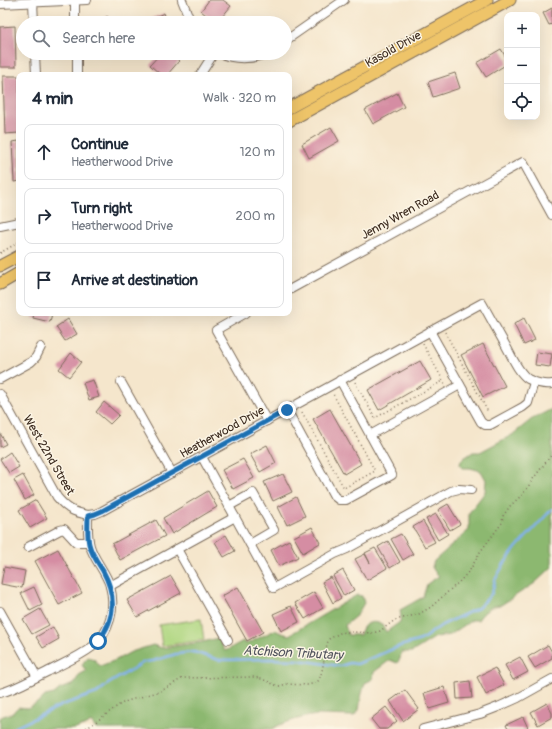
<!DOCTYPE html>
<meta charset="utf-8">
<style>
:root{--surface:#fff;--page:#f6f6f7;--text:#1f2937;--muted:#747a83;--line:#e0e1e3}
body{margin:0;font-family:Pangolin,sans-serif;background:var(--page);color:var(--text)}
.controls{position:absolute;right:12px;top:12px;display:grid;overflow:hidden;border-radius:8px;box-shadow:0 4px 16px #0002}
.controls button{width:36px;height:36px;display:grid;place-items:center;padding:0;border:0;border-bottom:1px solid var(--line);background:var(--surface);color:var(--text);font:20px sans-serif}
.stop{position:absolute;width:12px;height:12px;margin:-9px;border:3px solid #1f6fb2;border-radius:50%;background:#fff}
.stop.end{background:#1f6fb2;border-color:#fff;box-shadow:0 1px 4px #0008}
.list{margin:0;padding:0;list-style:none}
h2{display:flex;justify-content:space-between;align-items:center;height:52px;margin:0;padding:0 16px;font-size:17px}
h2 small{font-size:13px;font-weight:400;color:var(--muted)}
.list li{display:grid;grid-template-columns:26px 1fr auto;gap:12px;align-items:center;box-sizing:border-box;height:56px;margin:0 8px 8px;padding:0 8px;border:1px solid var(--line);border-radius:8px}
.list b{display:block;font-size:15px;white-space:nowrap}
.list p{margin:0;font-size:13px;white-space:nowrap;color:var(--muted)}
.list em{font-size:13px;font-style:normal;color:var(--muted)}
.icon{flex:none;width:22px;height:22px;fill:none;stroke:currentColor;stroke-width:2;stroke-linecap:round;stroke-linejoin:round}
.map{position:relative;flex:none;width:552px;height:729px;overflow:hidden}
.search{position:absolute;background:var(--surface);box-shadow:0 4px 16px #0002;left:16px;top:16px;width:276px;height:44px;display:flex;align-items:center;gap:10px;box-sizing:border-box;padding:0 14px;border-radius:22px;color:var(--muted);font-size:15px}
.panel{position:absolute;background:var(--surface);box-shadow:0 4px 16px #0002;left:16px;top:72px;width:276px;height:244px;border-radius:8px}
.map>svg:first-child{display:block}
</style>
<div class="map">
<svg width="552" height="729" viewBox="0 0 552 729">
<rect width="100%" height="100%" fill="#fcf5e5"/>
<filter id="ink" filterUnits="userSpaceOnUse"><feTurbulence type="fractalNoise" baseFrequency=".025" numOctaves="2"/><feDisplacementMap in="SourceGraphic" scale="8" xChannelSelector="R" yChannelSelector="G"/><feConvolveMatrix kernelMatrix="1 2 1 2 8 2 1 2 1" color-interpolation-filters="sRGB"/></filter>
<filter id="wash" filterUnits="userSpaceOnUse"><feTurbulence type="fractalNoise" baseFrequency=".012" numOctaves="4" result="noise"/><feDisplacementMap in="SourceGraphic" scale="16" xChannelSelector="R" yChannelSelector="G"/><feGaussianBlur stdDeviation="0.9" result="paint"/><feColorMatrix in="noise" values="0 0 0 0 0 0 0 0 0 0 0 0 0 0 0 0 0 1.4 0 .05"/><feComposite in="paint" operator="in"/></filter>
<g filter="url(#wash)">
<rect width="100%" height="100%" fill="#f5e6cc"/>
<path fill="#b0d782" stroke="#768050" d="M201 619 204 640 162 646 159 625Z"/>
<path fill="#8cb870" stroke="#647147" d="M552 409V567L535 583 501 605C492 605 483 612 478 620H472L450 635 436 637 412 652H401L400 659 397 663 390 660 374 672 373 679 365 683 361 697 359 710 354 716C342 716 331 715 319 715 309 715 280 723 272 729H96L91 722 87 725 75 729H0V718L3 716 13 713 15 710 18 707 28 708 40 701 45 696 54 694 60 689 74 684 79 675 86 671 82 665 85 660 88 657 94 659 100 666 116 660 131 652 153 645 162 648 203 642 218 638 225 651 243 641 246 644 275 630 281 633 289 635 357 595 362 596 364 603 357 615 345 625 348 635H360C363 623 370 620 382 624L386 632 400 622 401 616 400 610 423 597 427 584 439 576 435 572 432 567 434 561 469 530V513L485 492 486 480 481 471 470 468H462L460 465 461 460 473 452H480L512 435 532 419Z"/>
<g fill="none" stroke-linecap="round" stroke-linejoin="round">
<path stroke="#81b1ec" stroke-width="2.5" d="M12 729 62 705 97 693 108 684 144 662 153 661 176 654 194 652 219 660 269 659 298 660 340 666 350 663 357 664 400 646 421 640 442 625 478 608 486 600 492 593 495 580 504 564 516 548 552 509"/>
</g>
<g id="blocks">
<g fill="#d58da3">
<path d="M209 0H223L231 6 217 23H216L201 11Z"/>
<path d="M552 8V24L549 25 543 13Z"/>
<path d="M164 13 168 23H147L146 21Z"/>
<path d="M107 16 114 23H101Z"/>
<path d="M15 26 16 67H0V27Z"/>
<path d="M501 49 507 59V64L486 77 477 63Z"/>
<path d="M161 53H171L179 61 167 75H161L150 65Z"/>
<path d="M455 73 460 88 433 97 428 82Z"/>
<path d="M3 76H19V133L5 134Z"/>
<path d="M397 93 404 107 373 124 365 110Z"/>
<path d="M331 127 339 141 309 158 302 144Z"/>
<path d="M19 141V181L14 182 12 142Z"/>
<path d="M34 313H52L50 322 33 318Z"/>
<path d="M524 318 535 340 524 345 514 324Z"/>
<path d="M68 319 77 334 65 341 56 327Z"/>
<path d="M483 344 505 386 483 397 461 355Z"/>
<path d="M537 352 552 354 550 367 535 365Z"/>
<path d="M71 353 81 362 69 377 59 369Z"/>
<path d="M420 361 431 380 379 410 368 390Z"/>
<path d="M93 380 99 397 89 400 83 383Z"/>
<path d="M104 402 119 415 110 424 96 412Z"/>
<path d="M330 409 361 464 344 474 313 419Z"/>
<path d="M0 433 6 444 0 447Z"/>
<path d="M267 445 276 463 260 472 250 454Z"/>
<path d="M10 452 19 467 9 473 0 459Z"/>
<path d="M243 459 254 478 233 489 222 470Z"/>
<path d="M283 474 292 492 273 501 264 482Z"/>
<path d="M23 475 34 495 25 500 14 480Z"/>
<path d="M208 491 217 507 172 534 163 518Z"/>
<path d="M296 497 305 516 287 525 278 507Z"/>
<path d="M36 500 47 518 30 528 19 510Z"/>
<path d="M448 504 460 524 450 530 438 510Z"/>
<path d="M436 514 448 534 438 540 426 519Z"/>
<path d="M156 520 165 536 120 560 112 544Z"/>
<path d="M423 521 435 542 425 547 413 527Z"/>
<path d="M312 527 320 543 303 553 294 537Z"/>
<path d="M401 534 413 554 403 560 391 539Z"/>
<path d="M226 535 235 551 224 557 215 542Z"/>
<path d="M289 540 298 557 279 566 271 550Z"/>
<path d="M388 541 400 562 390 568 378 547Z"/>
<path d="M375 548 387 568 367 580 355 559 365 554 370 563 365 553Z"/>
<path d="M58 549 82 593 59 605 35 561Z"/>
<path d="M4 567 25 571 22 588 1 584Z"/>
<path d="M343 570 354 590 344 596 333 576Z"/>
<path d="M171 576 181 593 137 617 127 600Z"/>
<path d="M331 577 341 598 333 603 322 582Z"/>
<path d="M34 587 42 605 30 611 21 593Z"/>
<path d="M238 587 263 632 247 641 222 596Z"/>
<path d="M314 592 323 608 305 619 295 603Z"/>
<path d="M291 606 299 622 281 631 273 614Z"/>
<path d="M40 609 49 625 32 634 23 619Z"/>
<path d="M53 627 59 639 43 648 36 637Z"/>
<path d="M548 645 552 652V658L535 668 528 657Z"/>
<path d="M520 657 528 672 513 680 505 665Z"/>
<path d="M495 668 504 685 486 695 477 677Z"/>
<path d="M470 681 472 698 457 699 456 683Z"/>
<path d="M444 687 449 703 429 709 424 693Z"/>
<path d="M405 690 419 709 403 721 390 701Z"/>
<path d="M547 703 552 713V717L538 725 531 712Z"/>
<path d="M386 707 397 721 387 729H379L371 719Z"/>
<path d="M523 717 528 728 526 729H508L506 725Z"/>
</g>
</g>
</g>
<g filter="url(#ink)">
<use href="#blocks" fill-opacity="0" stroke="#7c6c5b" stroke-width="1"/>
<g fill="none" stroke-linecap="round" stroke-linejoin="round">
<g stroke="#7c6c5b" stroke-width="10">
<g id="minor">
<path d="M75 0V23"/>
<path d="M182 0 191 23"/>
<path d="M33 2 34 23"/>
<path d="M0 4 87 0"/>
<path d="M285 41 344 0"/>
<path d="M35 53 36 75"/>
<path d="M77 53V75"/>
<path d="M219 53C234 60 252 60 267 53"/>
<path d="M200 75 214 53"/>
<path d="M0 226 19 222"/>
<path d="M289 290 523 162 552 215"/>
<path d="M246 313 216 330 267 421"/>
<path d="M430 331 481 422 485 425H490L523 407 528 403 534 382"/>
<path d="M0 379 31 362 36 357 41 347"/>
<path d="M121 382 172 473"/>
<path d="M0 394 57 497C67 509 73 512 88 515"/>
<path d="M287 410 334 496 339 500H346L392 475 340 380"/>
<path d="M370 435 460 385"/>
<path d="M202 457 274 588 335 554 347 549 451 491 459 489 471 490"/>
<path d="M229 506 253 493 274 530 250 544"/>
<path d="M28 547 60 530 64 529 76 542H89"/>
<path d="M177 549 228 640"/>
<path d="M110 586 235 517"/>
<path d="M0 611 37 677"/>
<path d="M0 693C16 689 32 679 47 672 62 664 79 657 92 647 110 633 116 608 110 586 106 572 94 560 90 546 87 536 88 525 88 515L95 514 102 511 482 303C490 317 498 332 506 346 512 357 518 372 528 379 536 383 544 385 552 384"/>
<path d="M423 729 480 714 498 707 518 698 552 679"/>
</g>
</g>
<g stroke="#7c6c5b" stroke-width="13">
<g id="major">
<path d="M289 108 487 0"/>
<path d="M289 121 510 0"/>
<path d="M0 266 19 256"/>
<path d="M0 284 19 273"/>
</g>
</g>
<g stroke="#7c6c5b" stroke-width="1.5" stroke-dasharray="1 3" stroke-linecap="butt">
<path d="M0 253 19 242"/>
<path d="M445 332 488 412"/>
<path d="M423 344 445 384"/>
<path d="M355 382 375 418 443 381"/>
<path d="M302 412 344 488 375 471 333 394"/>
<path d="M82 729 90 726 119 705 127 701 161 691 183 678 255 677 267 681 275 685 279 686 287 684 307 685 316 683 319 680 322 671 327 644 329 639 340 633 346 632H354L372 633 380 631 395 620 419 614 431 607 460 581 470 570 480 552 502 523 503 516 510 506 522 495 528 487 533 479 552 454"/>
</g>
<use href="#minor" stroke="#fff" stroke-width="8"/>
<use href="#major" stroke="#eec469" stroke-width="11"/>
</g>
</g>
<g fill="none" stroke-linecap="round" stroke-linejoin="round" filter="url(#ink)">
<path stroke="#1f6fb2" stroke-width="5" d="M98 641C116 619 116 595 103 571 98 563 91 553 89 544 87 535 88 525 88 516L95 514 102 511 287 410"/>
</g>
<g text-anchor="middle" stroke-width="3" stroke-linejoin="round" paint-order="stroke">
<g font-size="12" fill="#3b2a1e" stroke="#fcf5e5">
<text transform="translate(393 49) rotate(-29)" y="4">Kasold Drive</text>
<text transform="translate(400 215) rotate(-29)" y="4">Jenny Wren Road</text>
<text transform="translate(222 432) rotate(-29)" y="4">Heatherwood Drive</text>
<text transform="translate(49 455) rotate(60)" y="4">West 22nd Street</text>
</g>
<g font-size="13" font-style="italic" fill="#50525c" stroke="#fcf5e5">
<text transform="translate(293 652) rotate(3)" y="5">Atchison Tributary</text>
</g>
</g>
</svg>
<div class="controls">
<button>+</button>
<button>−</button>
<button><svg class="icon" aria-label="locate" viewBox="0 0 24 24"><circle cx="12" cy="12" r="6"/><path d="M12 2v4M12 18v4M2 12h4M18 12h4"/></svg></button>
</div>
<div class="stop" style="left:98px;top:641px"></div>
<div class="stop end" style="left:287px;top:410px"></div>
<div class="search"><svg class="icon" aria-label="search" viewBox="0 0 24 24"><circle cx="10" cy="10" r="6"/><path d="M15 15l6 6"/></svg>Search here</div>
<section class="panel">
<h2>4 min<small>Walk · 320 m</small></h2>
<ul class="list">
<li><svg class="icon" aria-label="ahead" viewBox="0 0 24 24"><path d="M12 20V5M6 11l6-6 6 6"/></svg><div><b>Continue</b><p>Heatherwood Drive</p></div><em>120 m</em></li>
<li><svg class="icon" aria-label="right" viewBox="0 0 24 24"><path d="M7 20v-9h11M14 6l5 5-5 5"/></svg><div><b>Turn right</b><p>Heatherwood Drive</p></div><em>200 m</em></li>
<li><svg class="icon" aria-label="arrive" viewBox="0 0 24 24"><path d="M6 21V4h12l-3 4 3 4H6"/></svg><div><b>Arrive at destination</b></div></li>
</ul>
</section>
</div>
